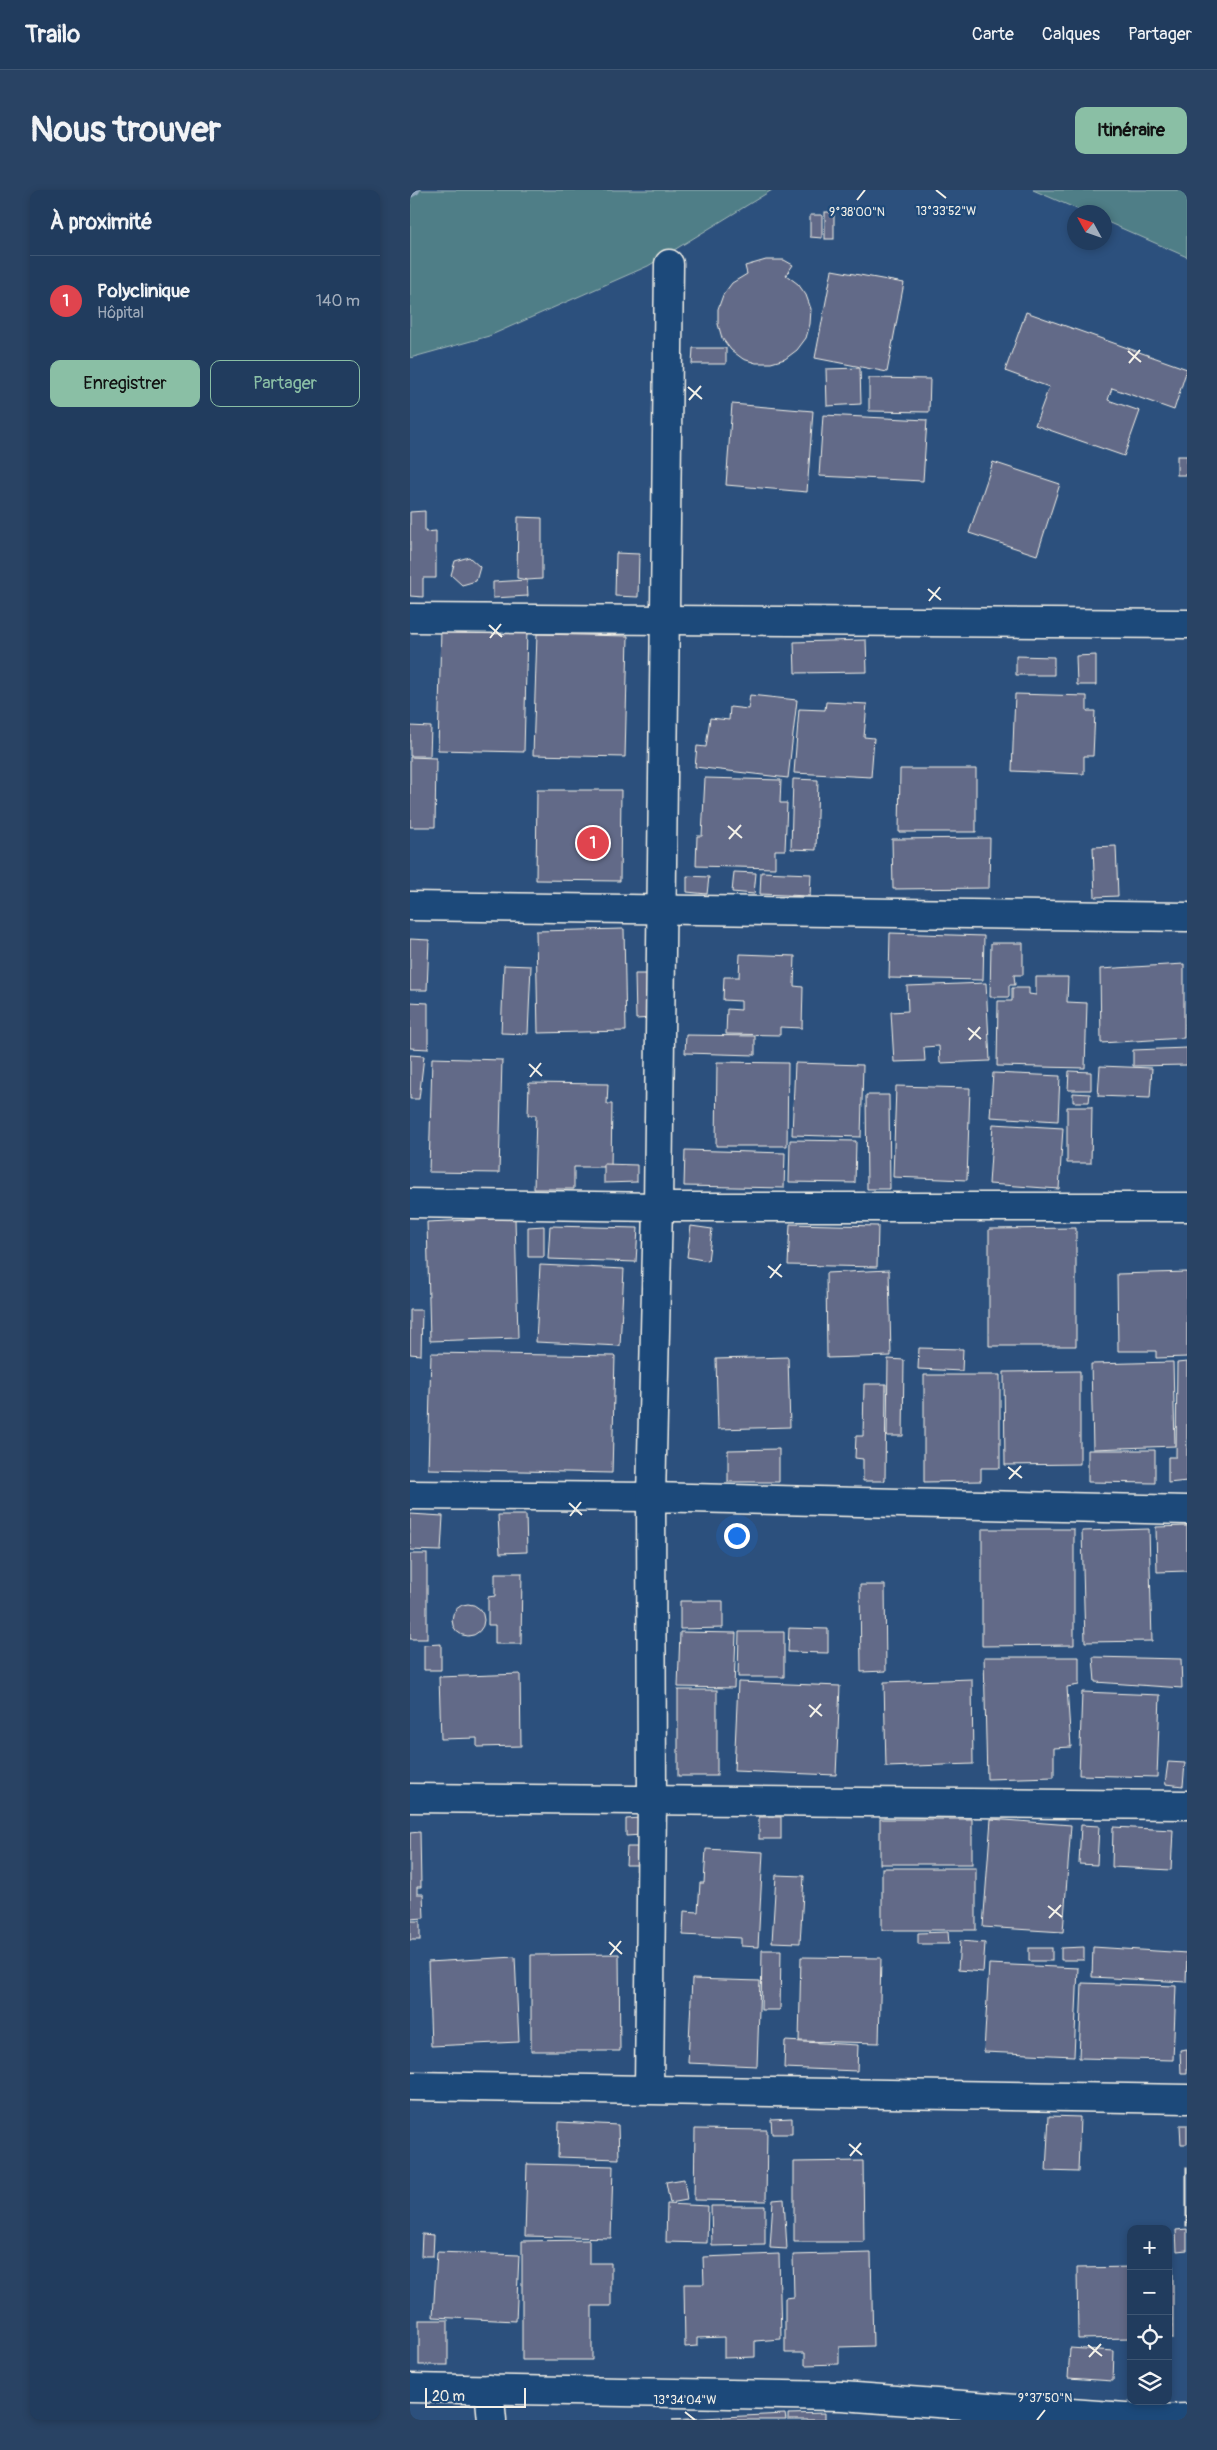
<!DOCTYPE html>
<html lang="fr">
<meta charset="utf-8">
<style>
:root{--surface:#213c5e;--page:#294364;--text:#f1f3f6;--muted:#a2adbc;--line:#3e5673;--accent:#8abfa5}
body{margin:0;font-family:Pangolin,sans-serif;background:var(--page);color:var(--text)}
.controls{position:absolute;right:15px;bottom:15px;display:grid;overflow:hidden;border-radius:10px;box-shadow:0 2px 8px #0003}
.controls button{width:45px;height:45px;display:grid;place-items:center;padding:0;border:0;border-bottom:1px solid var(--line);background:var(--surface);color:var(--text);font:25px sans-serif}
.compass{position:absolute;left:657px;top:15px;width:45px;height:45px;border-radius:50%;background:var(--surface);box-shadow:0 2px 8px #0003;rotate:310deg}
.scale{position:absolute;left:15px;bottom:12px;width:101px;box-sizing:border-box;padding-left:5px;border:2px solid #f4f1e8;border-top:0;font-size:14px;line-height:18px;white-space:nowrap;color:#f4f1e8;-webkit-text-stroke:4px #1f4a7a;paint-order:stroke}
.you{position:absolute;left:326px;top:1345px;width:18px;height:18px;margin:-12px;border:4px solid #fff;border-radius:50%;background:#1a73e8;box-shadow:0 0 0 8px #1a73e833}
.badge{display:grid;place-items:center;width:32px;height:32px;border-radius:50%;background:var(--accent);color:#fff;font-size:16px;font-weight:700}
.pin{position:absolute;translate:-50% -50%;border:2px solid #fff;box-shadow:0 1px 5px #0006}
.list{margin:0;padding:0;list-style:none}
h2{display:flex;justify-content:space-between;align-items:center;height:65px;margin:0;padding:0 20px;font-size:21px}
h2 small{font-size:16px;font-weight:400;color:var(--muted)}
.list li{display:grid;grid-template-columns:32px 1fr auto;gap:15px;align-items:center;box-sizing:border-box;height:90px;padding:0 20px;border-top:1px solid var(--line)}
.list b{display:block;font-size:19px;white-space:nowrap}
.list p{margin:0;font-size:16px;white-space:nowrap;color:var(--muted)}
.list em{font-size:16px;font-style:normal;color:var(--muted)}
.actions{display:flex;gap:10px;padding:15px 20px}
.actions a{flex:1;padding:11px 0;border:1px solid var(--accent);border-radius:10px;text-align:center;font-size:18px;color:var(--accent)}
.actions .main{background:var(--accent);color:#111}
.icon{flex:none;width:28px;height:28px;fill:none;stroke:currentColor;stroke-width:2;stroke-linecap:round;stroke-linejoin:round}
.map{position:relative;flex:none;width:777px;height:2230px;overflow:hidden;border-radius:10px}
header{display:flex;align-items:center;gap:30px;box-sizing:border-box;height:70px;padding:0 25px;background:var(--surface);border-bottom:1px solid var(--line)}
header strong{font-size:24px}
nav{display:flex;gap:28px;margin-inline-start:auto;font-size:18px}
.intro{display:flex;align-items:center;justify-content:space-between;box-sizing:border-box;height:120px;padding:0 30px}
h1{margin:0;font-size:35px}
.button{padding:12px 22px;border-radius:10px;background:var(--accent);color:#111;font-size:18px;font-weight:700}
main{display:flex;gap:30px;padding:0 30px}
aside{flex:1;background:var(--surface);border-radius:10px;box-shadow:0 2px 8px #0003}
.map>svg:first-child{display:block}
</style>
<header>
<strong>Trailo</strong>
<nav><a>Carte</a><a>Calques</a><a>Partager</a></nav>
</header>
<div class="intro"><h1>Nous trouver</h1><a class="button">Itinéraire</a></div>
<main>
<aside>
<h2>À proximité<small></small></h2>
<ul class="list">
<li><span class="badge" style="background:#e0444e">1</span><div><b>Polyclinique</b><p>Hôpital</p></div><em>140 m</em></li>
</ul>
<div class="actions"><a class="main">Enregistrer</a><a>Partager</a></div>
</aside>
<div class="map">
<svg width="777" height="2230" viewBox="0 0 777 2230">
<rect width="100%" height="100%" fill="#2c507d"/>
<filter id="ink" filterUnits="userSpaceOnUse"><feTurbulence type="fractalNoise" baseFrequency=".02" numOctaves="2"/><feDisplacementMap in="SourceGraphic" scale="10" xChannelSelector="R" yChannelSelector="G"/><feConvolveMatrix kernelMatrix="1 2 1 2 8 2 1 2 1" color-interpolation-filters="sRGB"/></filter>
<g filter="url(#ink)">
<g fill="#4f7e87" stroke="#a2b8b8">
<path d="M0 0H362L238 76 79 146 0 168Z"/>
<path d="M623 0H777V67L695 31 694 22H674Z"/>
</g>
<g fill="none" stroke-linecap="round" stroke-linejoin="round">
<path stroke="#92aac0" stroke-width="10" d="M0 3 5 0"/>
</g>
<g fill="#626a88" stroke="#f4f1e8">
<rect x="415" y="22" width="9" height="27"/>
<path d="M400 25H412V48L400 47Z"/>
<path d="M356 70H374L383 75 376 85 388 94 396 105 401 119 400 134 396 148 387 160 375 169 361 173H346L333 169 321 160 312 148 308 134V119L313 105 322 93 337 84 335 76Z"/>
<path d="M422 80 494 93 477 182 405 168Z"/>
<path d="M616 122 777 179 764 220 702 198 698 210 730 221 714 266 625 235 639 197 595 181Z"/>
<path d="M283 158H316V174H282Z"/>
<path d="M450 178 451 214 417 216 416 179Z"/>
<path d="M459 188 520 189 519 222 459 221Z"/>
<path d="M322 214 403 221 397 302 316 295Z"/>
<path d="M413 225 517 230 513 291 409 286Z"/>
<rect x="767" y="266" width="10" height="19"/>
<path d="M583 272 650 294 627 365 559 343Z"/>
<path d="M15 321V342L26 341V388H13V407L0 406V322Z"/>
<path d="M108 327 132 328V389L117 390 107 388Z"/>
<path d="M206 363 229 364 228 407 205 406Z"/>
<path d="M59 367 70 377 66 391 52 395 41 385 45 371Z"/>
<path d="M117 390 118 406 83 408V392Z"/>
<path d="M31 439 117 440 114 562 28 560Z"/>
<path d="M127 444 218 446 215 567 123 565Z"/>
<path d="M456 450 457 482 385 483 384 452Z"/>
<path d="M686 465V495H667L666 466Z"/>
<path d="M606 466 644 467V485H606Z"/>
<path d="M605 504 677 506V521H685L683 566H674V584L602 581Z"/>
<path d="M340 505 387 510 378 588 285 577 287 556 296 557 300 528 319 530 320 517 338 519Z"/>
<path d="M416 512 457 514 454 547 464 548 461 587 384 583 389 519 415 520Z"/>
<path d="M0 536 21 537 20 566H0Z"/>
<path d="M0 567 26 568 25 637H0Z"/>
<path d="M490 579H566V642H489Z"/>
<path d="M295 588 371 590 370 613H377L375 660H365V678L286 676 287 646H292Z"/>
<path d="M383 589 408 590 406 660 381 659Z"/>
<path d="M127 600H211L210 691 126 690Z"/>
<path d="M580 648 579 698 483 699 482 649Z"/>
<path d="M706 656 708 706 685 707 683 657Z"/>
<path d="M324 682 346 683 344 704 322 702Z"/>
<path d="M351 682 401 684 400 706 350 704Z"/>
<path d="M277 686 299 687 297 704 277 702Z"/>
<path d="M214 739 216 841 128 843 126 741Z"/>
<path d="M480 743 574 746 573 790 479 788Z"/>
<path d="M0 749 19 750 17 800H0Z"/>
<path d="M581 753H613V785H604L605 795H599V807H580Z"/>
<path d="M330 764 385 766 384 796 393 797 392 838 370 837V845L316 844 317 819 331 820V811L313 810 314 787H329Z"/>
<path d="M774 774V848L691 853 690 779Z"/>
<path d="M94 775 121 776 118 844 91 843Z"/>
<path d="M225 784H243L244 828 226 829Z"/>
<path d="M626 787H658L657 812 677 813 675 878 587 876 588 811H602V798H619V804L626 805Z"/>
<path d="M576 793 580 871 530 873 529 856 514 857 515 871 484 872 481 822 498 821 497 796Z"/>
<path d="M0 812 18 813V859L0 858Z"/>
<path d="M276 845 345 846V865L275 863Z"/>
<path d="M777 858V875L723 876V860Z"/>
<path d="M0 865 14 866 9 909H0Z"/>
<path d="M22 868 92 870 89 983 19 982Z"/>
<path d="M307 872 378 873 377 956H306Z"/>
<path d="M385 873 453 875 451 947 382 945Z"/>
<path d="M690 876 742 878 740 908 688 906Z"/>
<path d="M659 881 681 882V900H658Z"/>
<path d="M583 883 650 886 648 931 580 927Z"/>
<path d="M119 893 198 894 197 914H202L201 977H164V999H124L126 925H118Z"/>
<path d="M486 896 560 898 557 990 483 987Z"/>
<path d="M663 903 680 904 679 912H663Z"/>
<path d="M456 905H479L480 999H457Z"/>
<path d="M657 917H682L681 973H657Z"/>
<path d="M583 934 653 938 649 999 579 994Z"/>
<path d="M380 950 446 951 445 993 379 992Z"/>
<path d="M275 960 375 963 374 998 274 996Z"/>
<path d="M194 974 227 975V992L194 993Z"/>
<path d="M105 1028 108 1148 20 1151 17 1032Z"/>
<path d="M380 1034 468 1036 467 1077 378 1075Z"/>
<path d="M134 1036V1067H118V1037Z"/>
<path d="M140 1036 228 1038 226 1072 138 1069Z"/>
<path d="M281 1036 302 1039 298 1071 277 1067Z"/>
<path d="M666 1038V1156H579V1039Z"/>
<path d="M130 1075 214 1079 210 1156 126 1152Z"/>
<path d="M479 1080 481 1166 417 1168 416 1083Z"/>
<path d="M777 1082V1167L746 1168V1161H708L707 1084Z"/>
<path d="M0 1120H12L11 1165 0 1164Z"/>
<path d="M509 1158 553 1159 552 1181 508 1179Z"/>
<path d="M21 1163 205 1166 202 1283 18 1279Z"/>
<path d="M378 1167 380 1237 308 1239 306 1169Z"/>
<path d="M478 1169 494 1170 493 1246H477Z"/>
<path d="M763 1172 765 1256 683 1259 681 1174Z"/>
<path d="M777 1172V1291L758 1293V1267H766L767 1173Z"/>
<path d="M670 1181V1274L595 1275 594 1182Z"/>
<path d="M514 1185H590V1278H571V1291L514 1292Z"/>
<path d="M454 1194H476L475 1291H453V1269L445 1268 446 1246H453Z"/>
<path d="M369 1259V1292H318V1260Z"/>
<path d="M678 1260H745V1293L678 1292Z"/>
<path d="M0 1324 33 1326 31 1361 0 1360Z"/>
<path d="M88 1325H116L117 1362 90 1363Z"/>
<path d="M777 1336V1381L747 1382 746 1337Z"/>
<path d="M572 1339H664V1455L572 1456Z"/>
<path d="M739 1339 742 1451 675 1452 672 1341Z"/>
<rect x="0" y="1364" width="17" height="85"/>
<path d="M85 1383H112L111 1454H85V1435H78V1407L85 1406Z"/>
<path d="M450 1395H475L476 1481 451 1482Z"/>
<path d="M270 1411H313V1438L270 1439Z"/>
<circle cx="58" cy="1430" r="16"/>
<path d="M379 1438 418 1439V1463L378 1462Z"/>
<path d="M270 1442 326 1443 324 1498 268 1497Z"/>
<path d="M329 1442H374V1487H328Z"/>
<path d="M31 1454V1480H14V1455Z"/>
<path d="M574 1467H669V1495L657 1497 661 1557 644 1558V1587L577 1589Z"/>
<path d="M683 1467 771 1469 772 1498 685 1492Z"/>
<path d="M110 1484 111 1556 67 1557V1548L31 1549 29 1487Z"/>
<path d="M562 1489 563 1574 476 1577 474 1492Z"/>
<path d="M328 1492 430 1496 426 1585 324 1581Z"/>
<rect x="268" y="1500" width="39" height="86"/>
<path d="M672 1502 750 1505 747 1587 669 1585Z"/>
<path d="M758 1572 775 1573 773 1596 755 1594Z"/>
<rect x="349" y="1627" width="22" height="22"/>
<path d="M230 1628 232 1645 216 1646V1629Z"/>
<rect x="470" y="1629" width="92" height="45"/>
<path d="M581 1629 661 1635 653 1742 573 1737Z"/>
<path d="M671 1635 689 1636 687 1675 669 1674Z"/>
<path d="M703 1637 763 1640 761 1680 702 1677Z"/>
<path d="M10 1642 11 1697H7V1704H13L14 1728 0 1729V1643Z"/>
<path d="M217 1657H231V1675H216Z"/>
<path d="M296 1659 353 1662 348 1757 331 1756V1748L273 1745 274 1721 288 1722 290 1693H294Z"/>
<rect x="472" y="1678" width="94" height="62"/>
<path d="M366 1685 394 1686 390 1753 362 1752Z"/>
<rect x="0" y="1731" width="10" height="19"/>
<path d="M538 1742 539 1754H508V1743Z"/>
<path d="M550 1751 575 1753 573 1782 548 1780Z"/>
<path d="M674 1757V1770H651V1758Z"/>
<path d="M683 1757 777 1763 776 1792 682 1787Z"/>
<rect x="619" y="1758" width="23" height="13"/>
<path d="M352 1760H371L370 1820H351Z"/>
<path d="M209 1764 210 1861H121V1765Z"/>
<path d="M105 1767 109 1852 21 1856 18 1772Z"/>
<path d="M391 1767 471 1768 469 1853 389 1851Z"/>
<path d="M579 1774 668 1778 664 1866 574 1862Z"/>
<path d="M282 1789 350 1791 347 1876 278 1873Z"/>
<path d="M672 1793 766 1796 763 1870 669 1868Z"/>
<path d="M375 1851 448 1855 447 1881 374 1878Z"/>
<path d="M777 1859V1884H771L770 1860Z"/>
<path d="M639 1926 670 1927 668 1982 636 1981Z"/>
<path d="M382 1928V1944H362L361 1929Z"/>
<path d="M149 1932 208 1935 209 1969 148 1967Z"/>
<path d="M770 1935H777V1954H771Z"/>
<path d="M285 1939 357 1940 356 2011 284 2010Z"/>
<path d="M453 1971 454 2052H384V1972Z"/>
<path d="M117 1974 203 1976 201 2048 115 2046Z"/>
<rect x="776" y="1977" width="1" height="59"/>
<path d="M274 1989 277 2010 260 2013 256 1992Z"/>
<path d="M374 2009 377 2059 360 2058 363 2010Z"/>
<path d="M257 2014 298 2016 297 2053 256 2052Z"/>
<path d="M301 2016H355V2055L302 2056Z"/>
<path d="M777 2039V2060L767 2061 766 2040Z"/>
<path d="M12 2044 24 2045 23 2066H11Z"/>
<path d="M179 2050V2073H201V2116H182V2170H112V2051Z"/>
<path d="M27 2062 109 2065 106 2131 23 2127Z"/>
<path d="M461 2063 463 2156 429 2157V2174L395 2175V2163H375V2108L384 2107 383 2065Z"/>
<path d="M369 2064 371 2149 345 2151V2167L314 2168V2147L287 2148V2156L275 2157 274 2094H294L293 2067Z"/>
<path d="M763 2076V2148H758V2077Z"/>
<path d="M721 2077V2148L668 2149 667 2078Z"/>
<rect x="9" y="2130" width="29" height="45"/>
<path d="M660 2158 704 2161 703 2191 658 2188Z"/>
<path d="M415 2223V2230H378V2224Z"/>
<path d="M375 2224 376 2230H313V2227Z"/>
<path d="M311 2227V2230H262Z"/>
</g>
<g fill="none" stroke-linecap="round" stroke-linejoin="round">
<g stroke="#f4f1e8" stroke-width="31">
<g id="minor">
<path d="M0 428 777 434"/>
<path d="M0 716 777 727"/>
<path d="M0 1013 248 1017H777"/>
<path d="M0 1305 241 1307 248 1017 259 74"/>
<path d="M0 1608 777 1615"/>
<path d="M0 1896 777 1909"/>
<path d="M239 1899 242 1611 241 1307 777 1320"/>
<path d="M0 2198 432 2206 743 2229 777 2228"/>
<path d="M79 2199 82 2230"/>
</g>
</g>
<use href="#minor" stroke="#1f4a7a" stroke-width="28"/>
</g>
</g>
<path fill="none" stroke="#f4f1e8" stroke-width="2" d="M526 0 536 8M447 10 455 0M718 161 731 172M719 173 730 160M278 197 292 209M279 210 291 196M518 399 531 410M519 411 530 397M79 435 92 447M80 448 91 434M318 636 332 648M319 649 331 635M558 838 571 849M559 850 570 837M119 874 132 886M120 887 131 873M358 1076 372 1087M360 1088 371 1074M598 1277 612 1288M599 1289 611 1276M159 1313 172 1325M160 1326 171 1312M399 1515 412 1526M400 1527 411 1514M638 1716 652 1727M639 1728 651 1715M199 1752 212 1764M200 1765 211 1751M439 1954 452 1965M440 1966 451 1953M678 2155 692 2166M679 2167 691 2154M275 2222 285 2230M627 2230 635 2220"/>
<g font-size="12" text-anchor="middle" fill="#f4f1e8" stroke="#1f4a7a" stroke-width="4.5" stroke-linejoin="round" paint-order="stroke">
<text x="536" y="25">13°33'52"W</text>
<text x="447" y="26">9°38'00"N</text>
<text x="635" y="2212">9°37'50"N</text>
<text x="275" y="2214">13°34'04"W</text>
</g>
</svg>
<div class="controls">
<button>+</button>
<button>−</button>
<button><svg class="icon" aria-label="locate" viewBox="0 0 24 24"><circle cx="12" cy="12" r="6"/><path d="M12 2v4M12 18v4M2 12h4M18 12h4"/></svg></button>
<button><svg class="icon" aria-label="layers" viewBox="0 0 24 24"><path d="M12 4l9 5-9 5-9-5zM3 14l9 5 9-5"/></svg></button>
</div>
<svg class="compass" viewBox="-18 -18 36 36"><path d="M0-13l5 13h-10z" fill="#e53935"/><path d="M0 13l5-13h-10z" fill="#a2adbc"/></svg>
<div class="scale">20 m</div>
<div class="you"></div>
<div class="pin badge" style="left:183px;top:653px;background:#e0444e">1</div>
</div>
</main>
